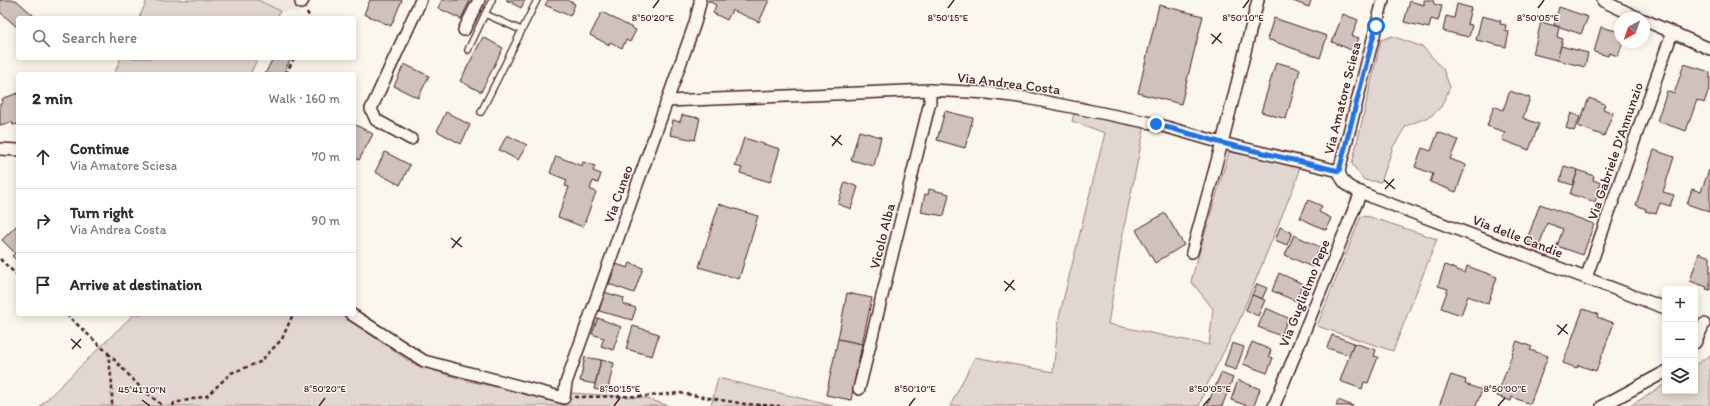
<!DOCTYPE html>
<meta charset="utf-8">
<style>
:root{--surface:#fff;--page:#f2f2f3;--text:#2b2b33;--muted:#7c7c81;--line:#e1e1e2}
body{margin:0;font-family:Itim,sans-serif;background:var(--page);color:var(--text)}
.controls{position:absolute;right:12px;bottom:12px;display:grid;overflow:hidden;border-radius:4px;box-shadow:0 2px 10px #0003}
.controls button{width:36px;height:36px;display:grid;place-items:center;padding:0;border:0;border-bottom:1px solid var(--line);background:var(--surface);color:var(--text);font:20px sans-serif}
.compass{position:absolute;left:1614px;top:12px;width:36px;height:36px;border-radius:50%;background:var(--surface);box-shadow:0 2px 10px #0003;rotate:220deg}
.stop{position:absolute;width:12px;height:12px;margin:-9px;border:3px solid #1a73e8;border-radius:50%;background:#fff}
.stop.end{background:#1a73e8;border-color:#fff;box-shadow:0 1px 4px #0008}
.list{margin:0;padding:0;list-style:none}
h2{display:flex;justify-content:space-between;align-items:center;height:52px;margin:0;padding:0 16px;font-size:17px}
h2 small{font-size:13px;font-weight:400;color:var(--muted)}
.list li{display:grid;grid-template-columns:26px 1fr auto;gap:12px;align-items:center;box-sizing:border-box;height:64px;padding:0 16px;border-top:1px solid var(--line)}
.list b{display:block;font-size:15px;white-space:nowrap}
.list p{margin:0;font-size:13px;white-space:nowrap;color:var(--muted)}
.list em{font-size:13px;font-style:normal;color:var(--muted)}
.icon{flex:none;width:22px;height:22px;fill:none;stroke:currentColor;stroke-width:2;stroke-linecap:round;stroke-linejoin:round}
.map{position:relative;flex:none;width:1710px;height:406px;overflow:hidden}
.search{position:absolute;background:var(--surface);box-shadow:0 2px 10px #0003;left:16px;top:16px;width:340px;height:44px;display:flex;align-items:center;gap:10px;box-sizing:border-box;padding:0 14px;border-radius:4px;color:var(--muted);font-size:15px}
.panel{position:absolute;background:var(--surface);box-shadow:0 2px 10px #0003;left:16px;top:72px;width:340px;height:244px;border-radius:4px}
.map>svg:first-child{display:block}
</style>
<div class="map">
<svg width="1710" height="406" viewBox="0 0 1710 406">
<rect width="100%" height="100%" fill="#fbf7ec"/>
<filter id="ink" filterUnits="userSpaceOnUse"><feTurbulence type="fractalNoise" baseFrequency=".025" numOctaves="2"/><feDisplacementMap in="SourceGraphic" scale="8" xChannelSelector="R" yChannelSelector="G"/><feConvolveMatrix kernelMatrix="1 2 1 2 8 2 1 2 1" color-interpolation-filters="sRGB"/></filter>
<g filter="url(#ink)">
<path fill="#eee7de" d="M258 0H308L301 13 280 11Z"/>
<g fill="#e2d7d0" stroke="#967b7e">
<path d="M147 0H258L280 11 277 18H139Z"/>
<path d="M1392 36 1423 47 1443 69 1450 87 1441 107 1431 116 1406 126 1393 147 1381 182 1364 180 1352 164 1381 40Z"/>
<path d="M121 58H258L250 74H114Z"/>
<path d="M1078 100 1145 125 1124 227 1108 324 1209 345 1213 309 1191 281 1229 152 1299 163 1298 176 1239 321 1208 383 1199 406H950L975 357 1053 372 1059 317 1105 133 1072 121Z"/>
<path d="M1361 216 1370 217 1437 239 1393 351 1317 326Z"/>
<path d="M134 314H341L413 364 468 381 522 392H557L645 398 669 406H40Z"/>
<path d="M1710 355V406H1630L1665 384V391H1695V365Z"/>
<path d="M718 378 833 406H711Z"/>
</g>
<g fill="#cfc2bc" stroke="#4a1f2b">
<path d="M0 0H16L33 15 31 18H18V28L0 12Z"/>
<path d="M370 0H402L391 26 364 14Z"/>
<path d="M442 0H470L461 19 438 8Z"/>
<path d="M506 0H525L521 8Z"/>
<path d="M548 0H567L575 4 570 16 545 5Z"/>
<path d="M708 0H769L759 22 732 10 727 20 713 13 716 5 708 1Z"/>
<path d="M1290 0H1311L1309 7Z"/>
<path d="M1424 0H1433L1434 4 1442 6 1438 21 1431 19 1429 28 1404 22 1410 1 1424 5Z"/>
<path d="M1457 4 1471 8 1467 24 1472 25 1469 37 1443 31 1446 16 1454 18Z"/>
<path d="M1159 5 1203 16 1181 104 1138 93Z"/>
<path d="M1559 7 1588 17 1581 34 1554 25Z"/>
<path d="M602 12 636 30 630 42 626 40 622 48 610 42 609 45 590 35Z"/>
<path d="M1343 14 1358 20 1352 36 1359 38 1354 51 1332 42Z"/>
<path d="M1482 16 1501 21 1500 24 1506 25 1505 31 1509 32 1506 47 1476 40Z"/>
<path d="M1274 18 1327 36 1320 58 1267 39Z"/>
<path d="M1541 22 1559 27 1557 37 1563 39 1557 60 1533 54Z"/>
<path d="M1601 27 1620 32V42H1623L1618 56 1609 53 1608 56 1594 52Z"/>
<path d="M483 37 503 48 481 92 460 81Z"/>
<path d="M1561 46 1588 53 1585 67 1557 60Z"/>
<path d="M273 58H291L283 74H265Z"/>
<path d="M1276 62 1300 69 1286 119 1261 112Z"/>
<path d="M404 64 429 76 418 98 394 86Z"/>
<path d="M1684 64 1710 72V86L1704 103 1697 100 1686 131 1657 121 1667 91 1674 94Z"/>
<path d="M1510 91 1530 98 1523 118 1539 124 1529 150 1502 140 1505 132 1487 126 1494 106 1503 110Z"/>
<path d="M18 93V124L13 125 12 122 0 125V104L3 103 2 99Z"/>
<path d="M1589 98 1605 104 1603 109 1613 113 1604 136 1578 126Z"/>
<path d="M945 111 973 118 965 148 937 140Z"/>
<path d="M446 112 470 125 461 144 437 131Z"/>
<path d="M1571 113 1580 117 1574 131 1566 128Z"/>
<path d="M682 115 700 118 695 140 670 135 673 120 680 122Z"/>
<path d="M354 124 373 134 359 160 354 157Z"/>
<path d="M859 131 881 137 874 166 851 160Z"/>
<path d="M1438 132 1458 140 1450 159 1466 165 1456 192 1430 182 1433 174 1415 167 1422 148 1431 151Z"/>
<path d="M507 135 527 145 518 160 499 150Z"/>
<path d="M744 138 780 149 770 182 740 173 742 168 735 166Z"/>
<path d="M1654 150 1674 157 1663 192 1674 195 1670 206 1660 203 1656 214 1645 211 1646 209 1636 205Z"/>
<path d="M385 152 410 165 400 185 375 172Z"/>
<path d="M556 156 582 166 583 162 595 166 593 171 601 174 598 183 593 181 590 189 596 192 583 227 558 217 569 187 565 186 567 180 550 173Z"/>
<path d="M1564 166 1578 170 1573 185 1560 181Z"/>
<path d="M1578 170 1594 176 1593 180 1601 183 1595 202 1570 194Z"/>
<path d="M1709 170 1710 171V212L1687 204 1692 189 1701 192Z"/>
<path d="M845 182 858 187 851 209 838 204Z"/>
<path d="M929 189 949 194 944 216 921 212 925 194 928 195Z"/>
<path d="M1308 200 1322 206 1319 212 1331 218 1326 230 1300 218Z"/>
<path d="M719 204 758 216 739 279 699 267Z"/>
<path d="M1540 204 1594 224 1583 255 1557 246 1563 229 1547 223 1539 246 1526 242Z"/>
<path d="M1165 213 1184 245 1155 263 1136 230Z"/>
<path d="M18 224V262L12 256 15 253 2 240Z"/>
<path d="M1280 227 1292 233 1287 245 1275 240Z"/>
<path d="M1294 235 1320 247 1312 267 1285 255Z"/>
<path d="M1699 253 1710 257V290L1706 289 1707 287 1690 281Z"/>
<path d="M630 263 643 268 634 293 609 284 616 264 628 268Z"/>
<path d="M1445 265 1465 273 1467 266 1497 277 1488 304 1468 296 1461 315 1441 308 1448 289 1438 286Z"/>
<path d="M1279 273 1303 284 1296 301 1272 291Z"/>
<path d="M1257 284 1267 288 1262 299 1252 295Z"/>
<path d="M604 292 624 298 623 304 636 308 632 320 599 311Z"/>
<path d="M847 293 872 298 862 344 838 339Z"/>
<path d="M1252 295 1265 300 1258 316 1246 310Z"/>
<path d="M1266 308 1288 318 1281 336 1258 327Z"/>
<path d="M1583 309 1598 314 1597 317 1614 323 1596 371 1578 365 1577 368 1563 363Z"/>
<path d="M598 318 621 327 613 350 601 346 604 338 592 334Z"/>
<path d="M633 326 659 334 652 356 626 349Z"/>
<path d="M1332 335 1354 343 1349 355 1327 348Z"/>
<path d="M838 339 862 344 851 400 826 395Z"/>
<path d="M1517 341 1532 347 1530 350 1548 356 1530 404 1512 397 1511 401 1497 396Z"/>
<path d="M1252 342 1271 350 1269 356 1273 358 1267 373 1243 364Z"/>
<path d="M1232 343 1244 347 1236 370 1224 366Z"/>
<path d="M1354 343 1376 350 1374 356 1378 357 1368 383 1364 382 1362 389 1340 381Z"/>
<path d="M585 357 601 360 595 384 580 381Z"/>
<path d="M601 360 614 363 607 392 594 389Z"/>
<path d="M1221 373 1233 378 1222 406H1207Z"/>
<path d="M1451 375 1466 380 1465 384 1482 390 1476 406H1439Z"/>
<path d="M1238 380 1260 389 1254 406H1248L1231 400Z"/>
<path d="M1338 400 1353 406H1336Z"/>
</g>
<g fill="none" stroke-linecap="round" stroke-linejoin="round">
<g stroke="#4a1f2b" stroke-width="8">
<g id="lane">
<path d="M492 0 485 14 521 30"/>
<path d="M468 50 485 14"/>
<path d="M481 112 537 0"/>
</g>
</g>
<g stroke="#4a1f2b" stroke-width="14">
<g id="street">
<path d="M1383 0 1339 171C1343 189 1358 190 1374 198L1665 308"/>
<path d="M1603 1 1639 18"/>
<path d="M301 3 303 0"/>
<path d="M1644 20 1710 49"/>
<path d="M464 30 479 0"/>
<path d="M667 101 930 90 988 93 1027 98 1156 124 1222 143 1339 171"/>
<path d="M411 139 376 120 371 109 421 0"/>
<path d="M0 149 18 150"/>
<path d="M1192 252 1222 143 1258 0"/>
<path d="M1586 278 1672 33"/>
<path d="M351 314 424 361 564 398 566 383 695 23 700 3V0"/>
<path d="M1695 343 1704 324"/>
<path d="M859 389 930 102V90"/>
<path d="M1274 406 1361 192"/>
<path d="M1602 406 1665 372"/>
</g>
</g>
<g stroke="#4a1f2b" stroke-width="2.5" stroke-dasharray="4 3" stroke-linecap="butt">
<path d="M307 12 310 18"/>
<path d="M286 74 294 58"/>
<path d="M0 259 18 276"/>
<path d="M66 314 108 353 112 384V406"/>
<path d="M108 353 141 388 163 406"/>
<path d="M575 397 648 396 680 393 745 404 780 406"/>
<path d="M173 406 174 403 207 396 231 373 260 362 282 339 293 314"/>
</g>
<use href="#lane" stroke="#fbf7ec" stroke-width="5.5"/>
<use href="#street" stroke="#fbf7ec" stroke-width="11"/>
</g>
</g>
<g fill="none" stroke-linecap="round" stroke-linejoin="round" filter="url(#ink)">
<path stroke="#1a73e8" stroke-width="5" d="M1156 124 1222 143 1339 171 1376 26"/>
</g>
<path fill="none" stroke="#4a1f2b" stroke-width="1.5" d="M653 8 659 0M948 8 954 0M1243 8 1249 0M1538 8 1544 0M1211 34 1222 43M1212 44 1221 33M831 136 842 145M832 146 841 135M1384 180 1395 189M1385 189 1394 179M451 238 462 247M452 248 461 237M1004 281 1015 290M1005 291 1014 280M1557 325 1568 334M1558 335 1567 324M71 339 81 348M72 349 81 339M142 400 150 406M319 406 325 398M614 406 620 398M909 406 915 398M1203 406 1210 398M1498 406 1505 398"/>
<g text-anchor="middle" stroke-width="3" stroke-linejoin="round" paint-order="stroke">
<g font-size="14" fill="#4a1f2b" stroke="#fbf7ec">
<text transform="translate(1009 83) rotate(7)" y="5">Via Andrea Costa</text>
<text transform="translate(1342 98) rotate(-76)" y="5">Via Amatore Sciesa</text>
<text transform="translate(1615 151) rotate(-71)" y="5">Via Gabriele D'Annunzio</text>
<text transform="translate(618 194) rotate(-70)" y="5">Via Cuneo</text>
<text transform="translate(882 236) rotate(-76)" y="5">Vicolo Alba</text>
<text transform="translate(1518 236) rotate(21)" y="5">Via delle Candie</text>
<text transform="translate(1304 293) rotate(-68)" y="5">Via Guglielmo Pepe</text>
</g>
</g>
<g font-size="10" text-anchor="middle" fill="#4a1f2b" stroke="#fbf7ec" stroke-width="3" stroke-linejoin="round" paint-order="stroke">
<text x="653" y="21">8°50'20"E</text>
<text x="948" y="21">8°50'15"E</text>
<text x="1243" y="21">8°50'10"E</text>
<text x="1538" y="21">8°50'05"E</text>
<text x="325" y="392">8°50'20"E</text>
<text x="620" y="392">8°50'15"E</text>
<text x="915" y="392">8°50'10"E</text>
<text x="1210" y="392">8°50'05"E</text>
<text x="1505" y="392">8°50'00"E</text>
<text x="142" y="393">45°41'10"N</text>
</g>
</svg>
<div class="controls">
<button>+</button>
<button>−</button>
<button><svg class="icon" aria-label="layers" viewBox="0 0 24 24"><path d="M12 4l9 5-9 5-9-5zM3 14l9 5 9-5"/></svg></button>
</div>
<svg class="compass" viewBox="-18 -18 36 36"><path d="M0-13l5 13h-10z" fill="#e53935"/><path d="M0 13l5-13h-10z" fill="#7c7c81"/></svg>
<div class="stop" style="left:1376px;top:26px"></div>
<div class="stop end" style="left:1156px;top:124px"></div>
<div class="search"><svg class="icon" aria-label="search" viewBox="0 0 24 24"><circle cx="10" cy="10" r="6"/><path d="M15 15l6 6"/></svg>Search here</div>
<section class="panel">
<h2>2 min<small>Walk · 160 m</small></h2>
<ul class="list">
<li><svg class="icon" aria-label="ahead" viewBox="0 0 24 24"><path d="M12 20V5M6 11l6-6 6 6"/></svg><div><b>Continue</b><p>Via Amatore Sciesa</p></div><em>70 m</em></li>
<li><svg class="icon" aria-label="right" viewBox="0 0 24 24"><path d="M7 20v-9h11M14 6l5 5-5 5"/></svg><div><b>Turn right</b><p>Via Andrea Costa</p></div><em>90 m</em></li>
<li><svg class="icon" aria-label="arrive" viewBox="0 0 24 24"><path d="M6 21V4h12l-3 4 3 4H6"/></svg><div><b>Arrive at destination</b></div></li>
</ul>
</section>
</div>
